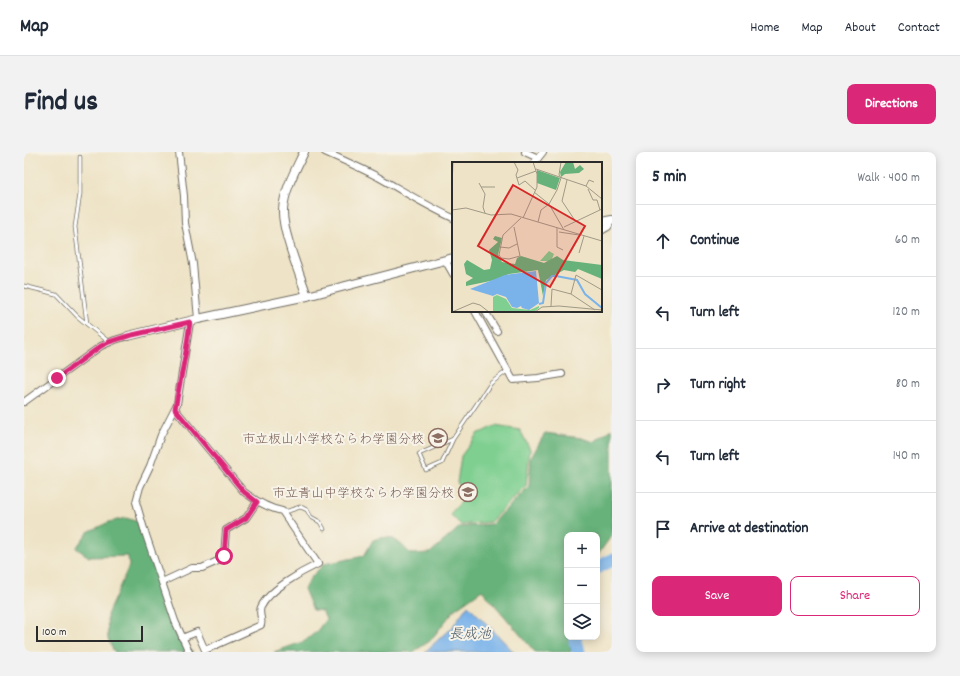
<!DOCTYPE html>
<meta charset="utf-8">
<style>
:root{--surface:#fff;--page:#f2f2f3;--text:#1f2937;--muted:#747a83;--line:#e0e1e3;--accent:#db2777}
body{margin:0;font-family:Dekko,"Klee One",sans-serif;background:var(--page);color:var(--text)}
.controls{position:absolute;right:12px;bottom:12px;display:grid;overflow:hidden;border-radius:8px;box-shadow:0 2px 10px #0003}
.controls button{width:36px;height:36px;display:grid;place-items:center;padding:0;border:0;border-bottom:1px solid var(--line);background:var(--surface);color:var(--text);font:20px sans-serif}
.scale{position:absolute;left:12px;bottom:10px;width:107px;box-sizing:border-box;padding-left:4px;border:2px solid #2b2b2b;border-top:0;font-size:11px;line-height:14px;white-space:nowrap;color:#2b2b2b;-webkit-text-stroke:3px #f7f3e8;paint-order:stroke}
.stop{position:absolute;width:12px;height:12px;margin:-9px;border:3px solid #db2777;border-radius:50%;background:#fff}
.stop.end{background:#db2777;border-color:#fff;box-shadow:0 1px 4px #0008}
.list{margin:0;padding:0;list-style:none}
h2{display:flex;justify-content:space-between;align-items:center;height:52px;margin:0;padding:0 16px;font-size:17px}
h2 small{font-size:13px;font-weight:400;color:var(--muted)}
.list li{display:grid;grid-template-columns:26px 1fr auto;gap:12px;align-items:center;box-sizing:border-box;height:72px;padding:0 16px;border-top:1px solid var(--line)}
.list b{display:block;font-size:15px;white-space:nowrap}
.list em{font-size:13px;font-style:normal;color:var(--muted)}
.actions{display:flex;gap:8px;padding:12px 16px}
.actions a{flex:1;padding:9px 0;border:1px solid var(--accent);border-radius:8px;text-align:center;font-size:14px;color:var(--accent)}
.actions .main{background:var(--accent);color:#fff}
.icon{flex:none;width:22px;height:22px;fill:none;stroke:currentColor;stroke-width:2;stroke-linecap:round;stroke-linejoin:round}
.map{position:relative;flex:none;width:588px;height:500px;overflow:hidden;border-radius:8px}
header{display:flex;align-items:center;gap:24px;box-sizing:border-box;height:56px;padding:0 20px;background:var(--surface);border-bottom:1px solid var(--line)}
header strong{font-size:19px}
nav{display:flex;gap:22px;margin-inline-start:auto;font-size:14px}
.intro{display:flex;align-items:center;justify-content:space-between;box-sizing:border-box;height:96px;padding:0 24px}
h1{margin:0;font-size:28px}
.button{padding:10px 18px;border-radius:8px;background:var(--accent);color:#fff;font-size:14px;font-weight:700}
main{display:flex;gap:24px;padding:0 24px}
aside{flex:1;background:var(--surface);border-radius:8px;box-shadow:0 2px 10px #0003}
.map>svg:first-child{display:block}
</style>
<header>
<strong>Map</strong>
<nav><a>Home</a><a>Map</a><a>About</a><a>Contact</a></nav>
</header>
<div class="intro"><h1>Find us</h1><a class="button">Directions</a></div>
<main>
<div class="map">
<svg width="588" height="500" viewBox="0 0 588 500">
<rect width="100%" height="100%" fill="#f7f3e8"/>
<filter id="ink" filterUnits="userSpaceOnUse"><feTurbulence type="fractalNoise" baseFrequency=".025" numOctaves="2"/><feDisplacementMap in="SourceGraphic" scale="8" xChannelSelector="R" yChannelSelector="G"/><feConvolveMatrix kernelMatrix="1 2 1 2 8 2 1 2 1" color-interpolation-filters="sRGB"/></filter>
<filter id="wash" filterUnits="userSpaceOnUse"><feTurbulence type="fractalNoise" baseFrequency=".012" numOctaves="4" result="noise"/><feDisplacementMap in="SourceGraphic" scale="16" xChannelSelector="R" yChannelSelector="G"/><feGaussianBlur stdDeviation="0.9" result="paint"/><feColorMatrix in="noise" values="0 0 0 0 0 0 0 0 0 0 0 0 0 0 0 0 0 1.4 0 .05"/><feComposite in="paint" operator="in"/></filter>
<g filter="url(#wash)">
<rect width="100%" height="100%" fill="#eee3c6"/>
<path fill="#7ecf90" stroke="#547d5e" d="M471 274 496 278 506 297 502 334 466 370 437 373 426 362 439 348V336L433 331 437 304 454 281C461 280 464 276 471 274Z"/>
<g fill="#66b27a" stroke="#486e52">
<path d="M588 277V383L573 404V383H543V485H545L547 500H511L458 438 431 457 406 489 389 500H250L281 489 293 479 302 467 298 459 289 458 280 437 287 425 300 412 340 404 349 388C369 381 373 389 387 402L406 401 436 375 468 372 505 334 507 306 521 281 557 286 570 290Z"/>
<path d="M102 366 115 370 153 484 169 500H90L84 487 83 463 105 414 104 404 65 405 52 396 64 380 85 370Z"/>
</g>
<path fill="#7ab3ea" stroke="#526f8a" d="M444 453 490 500H401L429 474Z"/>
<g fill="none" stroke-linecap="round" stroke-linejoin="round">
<g stroke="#7ab3ea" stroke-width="13">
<path d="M573 416 588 408"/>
<path d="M552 485 551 490 555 500"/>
</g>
</g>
</g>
<g filter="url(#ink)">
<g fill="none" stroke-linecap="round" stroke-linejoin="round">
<g stroke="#6f6b61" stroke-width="4.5">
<g id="lane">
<path d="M56 5V42L51 75 63 172"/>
<path d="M0 134 32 142 53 164 85 190"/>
<path d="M429 287 395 302 402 318 418 311 429 287 467 231 483 219"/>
<path d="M258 359H264L276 355 279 356 283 358 287 365 296 370 300 377"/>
</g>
</g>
<g stroke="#6f6b61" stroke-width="8">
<g id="street">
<path d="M155 0 160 44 161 71 169 112 174 167"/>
<path d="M301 0C319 8 337 16 354 25 379 39 403 54 429 66"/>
<path d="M501 0 514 6"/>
<path d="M510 11 519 0"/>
<path d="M577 79 584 75 588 68"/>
<path d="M421 108 429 122"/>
<path d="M451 159 489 228 514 226 538 222"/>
<path d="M461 159 473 179"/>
<path d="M0 250 77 194 91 188 104 184"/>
<path d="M151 257 220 340C232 349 243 356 258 359L294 412C277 420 245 438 237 455 234 461 239 467 237 473L181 498 173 480 158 486"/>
<path d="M138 430 168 416H178L196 408 200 404 202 378 222 366 233 350"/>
<path d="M165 500 151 469 120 377 112 350 116 335 126 314 137 283 153 252 166 170"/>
</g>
</g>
<g stroke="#6f6b61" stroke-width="10">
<g id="secondary">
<path d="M280 0C272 17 260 38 259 58 258 79 276 123 283 144"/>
<path d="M577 70 588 68"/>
<path d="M104 184 174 167 283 144 429 106"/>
</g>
</g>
<use href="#lane" stroke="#fff" stroke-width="3"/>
<use href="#street" stroke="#fff" stroke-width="6"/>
<use href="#secondary" stroke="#fff" stroke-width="8"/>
</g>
</g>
<g fill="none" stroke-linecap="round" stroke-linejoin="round" filter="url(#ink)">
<path stroke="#db2777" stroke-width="5" d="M33 226 77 194 85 190 104 184 166 170 162 199 151 257 220 340 233 350 222 366 202 378 200 404"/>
</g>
<defs>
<g id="school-ring" transform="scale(1)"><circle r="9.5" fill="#f7f3e8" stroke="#8d6e63" stroke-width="1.5"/><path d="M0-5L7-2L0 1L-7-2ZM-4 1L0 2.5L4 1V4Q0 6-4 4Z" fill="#8d6e63"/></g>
</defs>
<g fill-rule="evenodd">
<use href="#school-ring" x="414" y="286"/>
<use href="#school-ring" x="444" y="340"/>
</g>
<g text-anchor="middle" stroke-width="4" stroke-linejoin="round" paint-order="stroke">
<g font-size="13" fill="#785e54" stroke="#f7f3e8" text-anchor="end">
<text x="400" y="291">市立板山小学校ならわ学園分校</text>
<text x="430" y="345">市立青山中学校ならわ学園分校</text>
</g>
<g font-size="14" font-style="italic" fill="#435464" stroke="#f7f3e8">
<text x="446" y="486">長成池</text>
</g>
</g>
<g transform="translate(428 10)">
<rect width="150" height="150" fill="#eee3c6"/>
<path d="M97 89 102 92 99 99H88ZM45 133 54 137 60 146 78 148 87 144V146L82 150H41V135Z" fill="#7ecf90"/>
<path d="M114 0H121L123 7 128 3 132 7 127 11 113 12 109 15 108 10ZM85 8 108 16 104 28 85 21ZM43 74 50 76 46 93 50 100 63 102 65 96 69 94 92 101 105 94 111 98 150 103V117L126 107 123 110 112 108 94 118 91 134 86 108 57 112 43 118 14 124V120L21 116 14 112 12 102 15 98 32 108 38 107 40 98 37 88 46 80 41 77Z" fill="#66b27a"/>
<path d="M84 109 87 141 77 148 70 146 69 144 65 146 60 145 54 135 45 132 41 134 18 127 53 113Z" fill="#7ab3ea"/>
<path fill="none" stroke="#7ab3ea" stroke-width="2" d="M87 142 91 141 94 121 100 114H104L125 118 133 132 150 146"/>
<path fill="none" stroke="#a09988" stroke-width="1" d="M62 0 66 8 64 13 67 23 73 19 83 28M84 7 134 24 150 37M65 16 84 9M115 18 110 39 124 60M27 21 33 32 31 45 33 51M134 24 137 18 142 20M0 25 1 0M29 25H43M136 27 141 38H145L148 48M82 30 97 42 112 68M0 48 14 46 39 53 59 52 150 79M71 56 85 25V12L81 0M86 60 89 48 97 42 105 28 109 16 107 13 109 0M112 65 150 47M105 66V85L111 88M107 70 127 73M48 85 57 86 65 82M127 91 132 74M47 93 49 96 57 97 68 94 62 65M46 98 51 73 69 56M119 132 124 113 150 128M99 144 100 127 119 132 143 148M0 150 21 141 28 143 37 150M83 150 90 145 107 144 150 148"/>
<path fill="#d62828" fill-opacity="0.15" stroke="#d62828" stroke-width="2" d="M61 23 133 64 98 125 26 84Z"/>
<rect width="150" height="150" fill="none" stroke="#2b2b2b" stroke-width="2"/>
</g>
</svg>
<div class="controls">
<button>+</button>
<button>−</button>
<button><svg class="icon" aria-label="layers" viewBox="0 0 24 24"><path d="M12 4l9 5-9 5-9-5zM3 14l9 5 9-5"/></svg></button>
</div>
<div class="scale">100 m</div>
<div class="stop" style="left:200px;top:404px"></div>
<div class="stop end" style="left:33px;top:226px"></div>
</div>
<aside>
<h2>5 min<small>Walk · 400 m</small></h2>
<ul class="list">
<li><svg class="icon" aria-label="ahead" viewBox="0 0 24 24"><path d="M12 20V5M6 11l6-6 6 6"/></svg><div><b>Continue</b></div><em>60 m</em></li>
<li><svg class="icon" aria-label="left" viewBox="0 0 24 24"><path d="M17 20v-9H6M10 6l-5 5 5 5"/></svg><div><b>Turn left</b></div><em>120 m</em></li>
<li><svg class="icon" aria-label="right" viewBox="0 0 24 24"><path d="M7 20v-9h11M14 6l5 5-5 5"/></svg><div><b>Turn right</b></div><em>80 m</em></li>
<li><svg class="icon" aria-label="left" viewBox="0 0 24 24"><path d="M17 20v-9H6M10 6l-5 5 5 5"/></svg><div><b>Turn left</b></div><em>140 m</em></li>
<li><svg class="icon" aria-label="arrive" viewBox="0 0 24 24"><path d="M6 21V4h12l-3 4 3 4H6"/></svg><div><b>Arrive at destination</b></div></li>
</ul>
<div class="actions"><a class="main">Save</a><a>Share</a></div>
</aside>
</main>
